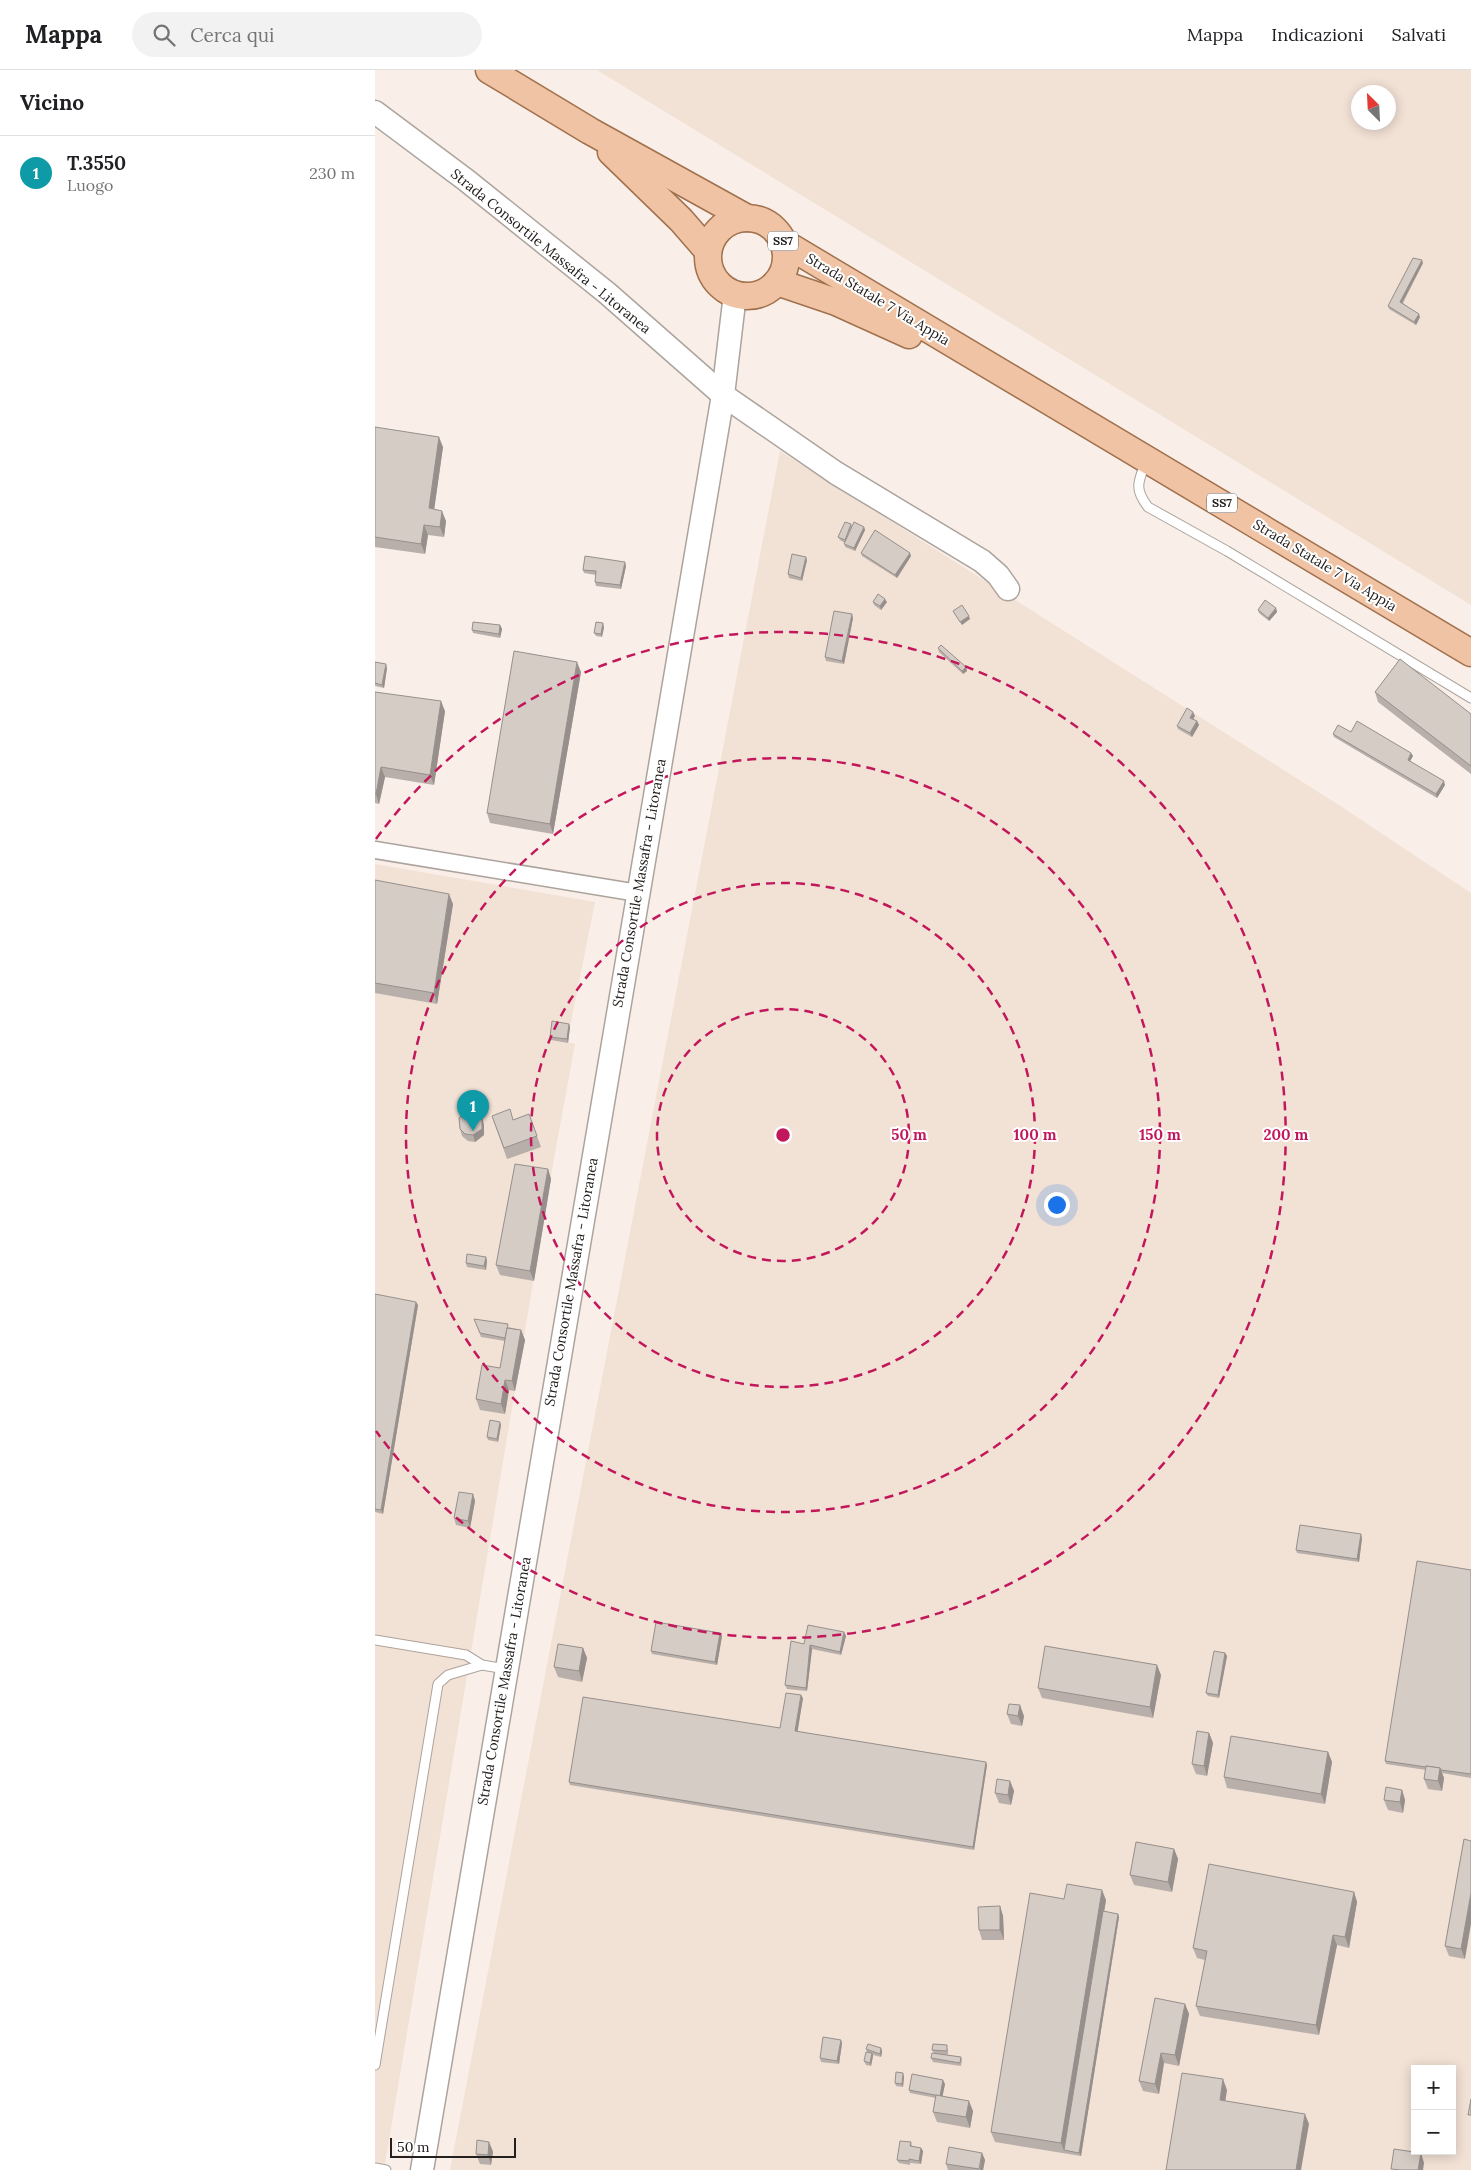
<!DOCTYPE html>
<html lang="it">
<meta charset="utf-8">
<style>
:root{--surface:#fff;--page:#f2f2f2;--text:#202124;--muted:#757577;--line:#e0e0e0;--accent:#2c54c3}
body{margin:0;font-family:Lora,serif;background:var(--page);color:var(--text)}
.controls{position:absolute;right:15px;bottom:15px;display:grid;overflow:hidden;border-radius:0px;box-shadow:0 2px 12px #0003}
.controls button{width:45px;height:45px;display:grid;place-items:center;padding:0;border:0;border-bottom:1px solid var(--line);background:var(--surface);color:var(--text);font:25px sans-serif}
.compass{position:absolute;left:976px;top:15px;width:45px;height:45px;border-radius:50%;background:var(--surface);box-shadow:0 2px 12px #0003;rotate:336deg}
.scale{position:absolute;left:15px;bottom:12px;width:126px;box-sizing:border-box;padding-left:5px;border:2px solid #24201e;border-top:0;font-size:14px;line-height:18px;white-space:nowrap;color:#24201e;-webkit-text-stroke:4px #fff;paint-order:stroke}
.you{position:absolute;left:681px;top:1134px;width:18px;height:18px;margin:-12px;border:4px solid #fff;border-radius:50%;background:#1a73e8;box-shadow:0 0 0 8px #1a73e833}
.badge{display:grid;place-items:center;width:32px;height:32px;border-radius:50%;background:var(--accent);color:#fff;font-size:16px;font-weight:700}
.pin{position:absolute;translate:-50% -41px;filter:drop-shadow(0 1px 2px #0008)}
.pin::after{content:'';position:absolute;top:26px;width:18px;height:15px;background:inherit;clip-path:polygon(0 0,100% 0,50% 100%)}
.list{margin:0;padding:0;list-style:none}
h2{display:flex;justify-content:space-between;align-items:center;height:65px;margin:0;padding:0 20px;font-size:21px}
h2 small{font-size:16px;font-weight:400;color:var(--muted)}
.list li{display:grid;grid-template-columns:32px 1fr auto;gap:15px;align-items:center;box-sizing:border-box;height:75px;padding:0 20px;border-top:1px solid var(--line)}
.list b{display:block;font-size:19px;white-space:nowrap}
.list p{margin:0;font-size:16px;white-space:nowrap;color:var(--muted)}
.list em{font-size:16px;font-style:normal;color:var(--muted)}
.icon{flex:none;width:28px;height:28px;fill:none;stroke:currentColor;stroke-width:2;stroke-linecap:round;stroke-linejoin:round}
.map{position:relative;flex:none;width:1096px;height:2100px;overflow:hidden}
header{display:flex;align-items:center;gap:30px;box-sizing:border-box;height:70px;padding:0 25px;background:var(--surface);border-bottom:1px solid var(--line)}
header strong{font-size:24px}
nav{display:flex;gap:28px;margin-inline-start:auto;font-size:18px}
.search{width:350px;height:45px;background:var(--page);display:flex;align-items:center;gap:12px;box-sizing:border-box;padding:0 18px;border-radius:28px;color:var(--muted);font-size:19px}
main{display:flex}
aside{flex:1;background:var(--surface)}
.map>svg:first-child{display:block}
</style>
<header>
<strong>Mappa</strong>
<div class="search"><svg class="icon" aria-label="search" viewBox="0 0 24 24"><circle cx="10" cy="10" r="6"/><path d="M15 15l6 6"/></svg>Cerca qui</div>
<nav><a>Mappa</a><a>Indicazioni</a><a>Salvati</a></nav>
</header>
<main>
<aside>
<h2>Vicino<small></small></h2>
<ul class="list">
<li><span class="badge" style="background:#0f9aa8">1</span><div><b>T.3550</b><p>Luogo</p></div><em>230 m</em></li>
</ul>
</aside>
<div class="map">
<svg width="1096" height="2100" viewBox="0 0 1096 2100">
<rect width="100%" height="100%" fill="#f9efe8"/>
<g fill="#f2e1d5" fill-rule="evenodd">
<path d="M222 0H1096V535ZM984 22H1014V52H984Z"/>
<path d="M405 381 967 737 1096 823V2100H75ZM1040 1999H1077V2081H1040Z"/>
<path d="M0 794 220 832 192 972 200 974 178 1094 9 2100H0Z"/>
</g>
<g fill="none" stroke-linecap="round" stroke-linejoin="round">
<g stroke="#aca39d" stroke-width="11">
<g id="lane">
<path d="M771 391C763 412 759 419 773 437L852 481 1096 628"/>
<path d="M0 1570 91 1585 107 1595 131 1599"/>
<path d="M0 1995 63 1614 73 1605 107 1595"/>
<path d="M0 2098 11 2100"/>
</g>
</g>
<g stroke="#aca39d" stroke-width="19">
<path id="street" d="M0 780 263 823"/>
</g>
<g stroke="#aca39d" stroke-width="25">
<g id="secondary">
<path d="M0 42 91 110 232 223 348 325 461 403 607 491 623 505 633 519"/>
<path d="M47 2100 348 325 360 224"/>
</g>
</g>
<g stroke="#a1704d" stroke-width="29">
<g id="primary">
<path d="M114 0 215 61 372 148"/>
<path d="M236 82 306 150 333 181"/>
<circle cx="372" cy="187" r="39"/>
<path d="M409 173 1096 583"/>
<path d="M402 212 461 232 534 265"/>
</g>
</g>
<use href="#lane" stroke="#fff" stroke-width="9"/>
<use href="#street" stroke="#fff" stroke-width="16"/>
<use href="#secondary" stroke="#fff" stroke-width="22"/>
<use href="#primary" stroke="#efc3a3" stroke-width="26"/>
</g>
<g fill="#b8afaa">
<path d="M1048 193 1028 233 1045 247 1041 255 1014 239 1013 236Z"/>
<path d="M0 357 68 377 59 439 71 451 69 467 53 465 50 484 0 477Z"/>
<path d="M476 454 477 456 489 457 490 460 480 481 470 477V473L465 470 463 467Z"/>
<path d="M486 483 536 486 522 508 487 486Z"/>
<path d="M432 490 427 511 414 508 413 504Z"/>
<path d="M251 496 246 519 221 516 220 512 221 505 209 503 208 500Z"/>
<path d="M498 532H512L506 540 499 535Z"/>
<path d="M901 538 902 542 894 551 884 543 883 540Z"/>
<path d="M478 548 469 594 451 591 450 587Z"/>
<path d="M125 555 127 559 125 568 98 563 97 560Z"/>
<path d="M229 557 227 567 221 566 219 563Z"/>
<path d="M563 578 591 597 592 601 588 604 564 582Z"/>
<path d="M0 592 12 598 9 618 0 616Z"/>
<path d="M206 602 178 764 115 753 112 743Z"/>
<path d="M0 622 70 641 59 715 10 707 4 734 0 733Z"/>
<path d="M1000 622 1096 644V704L1003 632Z"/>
<path d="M820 646 818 649 822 651 824 655 817 667 803 659 802 656Z"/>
<path d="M976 662 1036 683 1038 686 1035 691 1070 715 1062 728 959 667 958 664Z"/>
<path d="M0 810 78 834 62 934 0 923Z"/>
<path d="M195 957 193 973 176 970 175 967Z"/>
<path d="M154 1044 166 1077 132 1089 117 1046 139 1050Z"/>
<path d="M107 1048 109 1055V1065L100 1072 93 1071 87 1066 85 1059Z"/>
<path d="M173 1099 176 1109 159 1211 125 1205 121 1195Z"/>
<path d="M112 1190 111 1200 92 1197 91 1193Z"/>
<path d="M0 1224 43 1235 8 1444 0 1442Z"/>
<path d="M99 1249 146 1260 150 1270 140 1321 134 1320 130 1344 105 1340 101 1329 125 1298 130 1271 106 1267Z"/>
<path d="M126 1355 123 1372 113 1370 112 1367Z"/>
<path d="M98 1424 100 1431 95 1458 81 1455 79 1448Z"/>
<path d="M987 1468 984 1492 922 1483 921 1480Z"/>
<path d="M1096 1500V1708L1067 1703 1069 1708 1067 1721 1053 1719 1049 1709 1051 1700 1011 1694 1010 1691Z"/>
<path d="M469 1562 471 1566 466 1585 437 1579 432 1621 412 1619 410 1615 429 1574Z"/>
<path d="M347 1566 342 1595 277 1584 276 1581Z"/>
<path d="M208 1578 212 1588 207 1612 183 1607 179 1597Z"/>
<path d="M850 1583 852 1586 844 1628 833 1626 831 1623Z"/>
<path d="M786 1605 778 1648 667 1628 663 1618Z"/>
<path d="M428 1628 422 1662 612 1695 599 1780 195 1715 194 1712 405 1658Z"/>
<path d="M632 1644 649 1646 647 1656 636 1654Z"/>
<path d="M834 1663 838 1673 832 1706 821 1704 817 1694Z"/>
<path d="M953 1682 957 1692 950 1734 852 1718 849 1707Z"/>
<path d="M635 1711 639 1721 636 1735 624 1733 620 1723Z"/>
<path d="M1027 1720 1030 1730 1028 1743 1013 1740 1009 1730Z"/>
<path d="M1089 1769 1090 1889 1074 1886 1070 1876Z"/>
<path d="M799 1779 803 1789 797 1822 759 1815 755 1805Z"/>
<path d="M979 1822 982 1832 974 1878 962 1875 944 1965 825 1946 821 1936 830 1890 822 1888 818 1878Z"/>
<path d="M689 1829 731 1830 729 1842 743 1844 744 1847 706 2086 620 2072 616 2062Z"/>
<path d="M625 1836 628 1846 629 1870H607L604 1860Z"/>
<path d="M810 1934 814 1944 804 1996 789 1993 784 2024 768 2021 764 2011Z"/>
<path d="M467 1973 464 1994 446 1992 445 1988Z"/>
<path d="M506 1978 507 1982 506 1987 498 1985V1986L496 1996 491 1995 489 1991 492 1982 491 1979Z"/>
<path d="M573 1979V1985L564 1984 586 1987 587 1990 586 1996 558 1992 556 1988 559 1983 557 1980Z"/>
<path d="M529 2007 528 2017 521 2016 520 2013Z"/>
<path d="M570 2014 567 2026 598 2041 595 2058 562 2052 558 2042 561 2028 535 2023 534 2020Z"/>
<path d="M114 2072 118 2082 116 2095 105 2094 101 2084Z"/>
<path d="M536 2072 537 2076 546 2078 548 2081 546 2094 535 2093V2095L524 2093 522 2090Z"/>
<path d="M607 2083 610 2090 608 2100H573L571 2094Z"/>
</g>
<g fill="#968f8b">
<path d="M1047 190 1048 193 1026 235 1025 232Z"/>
<path d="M1044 244 1045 247 1041 255 1039 252Z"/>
<path d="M64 367 68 377 58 448 54 438Z"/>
<path d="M67 441 71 451 69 467 65 457Z"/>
<path d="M49 455 53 465 50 484 46 474Z"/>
<path d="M489 457 490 460 480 481 479 478Z"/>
<path d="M535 483 536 486 522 508 520 505Z"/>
<path d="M431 487 432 490 427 511 426 508Z"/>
<path d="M250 492 251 496 246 519 245 515Z"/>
<path d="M510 529 512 532 506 540 505 536Z"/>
<path d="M901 538 902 542 894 551 893 548Z"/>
<path d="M477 544 478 548 469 594 467 591Z"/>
<path d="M594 546 595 549 587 555 585 552Z"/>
<path d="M228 553 229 557 227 567 226 564Z"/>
<path d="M125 555 127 559 125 568 124 564Z"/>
<path d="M202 592 206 602 178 764 175 754Z"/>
<path d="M11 594 12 598 9 618 7 615Z"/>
<path d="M591 597 592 601 588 604 587 601Z"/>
<path d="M66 631 70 641 59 715 55 705Z"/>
<path d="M818 642 820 646 817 651 815 648Z"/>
<path d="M822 651 824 655 817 667 815 663Z"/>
<path d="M1036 683 1038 686 1034 693 1033 690Z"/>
<path d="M6 697 10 707 4 734 1 724Z"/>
<path d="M1069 711 1070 715 1062 728 1061 724Z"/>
<path d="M74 824 78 834 62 934 59 923Z"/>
<path d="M194 954 195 957 193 973 192 969Z"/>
<path d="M107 1048 109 1055V1065L100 1072 98 1065Z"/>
<path d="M173 1099 176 1109 159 1211 155 1201Z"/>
<path d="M111 1187 112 1190 111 1200 109 1196Z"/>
<path d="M41 1232 43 1235 8 1444 6 1440Z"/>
<path d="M146 1260 150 1270 140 1321 137 1311Z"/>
<path d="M130 1310 134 1320 130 1344 126 1334Z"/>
<path d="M125 1352 126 1355 123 1372 122 1369Z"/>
<path d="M98 1424 100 1431 95 1458 93 1451Z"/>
<path d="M986 1464 987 1468 984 1492 982 1489Z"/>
<path d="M469 1562 471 1566 466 1585 465 1582Z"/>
<path d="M345 1563 347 1566 342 1595 340 1592Z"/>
<path d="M435 1575 437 1579 432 1621 431 1618Z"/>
<path d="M208 1578 212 1588 207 1612 204 1601Z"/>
<path d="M850 1583 852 1586 844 1628 843 1625Z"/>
<path d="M782 1595 786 1605 778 1648 775 1637Z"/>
<path d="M426 1625 428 1628 422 1665 420 1661Z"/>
<path d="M645 1635 649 1646 647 1656 643 1646Z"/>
<path d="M834 1663 838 1673 832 1706 829 1696Z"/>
<path d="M953 1682 957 1692 950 1734 946 1724Z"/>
<path d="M611 1692 612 1695 599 1780 598 1777Z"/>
<path d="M1065 1698 1069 1708 1067 1721 1063 1711Z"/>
<path d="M635 1711 639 1721 636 1735 633 1725Z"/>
<path d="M1027 1720 1030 1730 1028 1743 1025 1732Z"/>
<path d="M799 1779 803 1789 797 1822 793 1812Z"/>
<path d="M727 1820 731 1830 690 2080H689L686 2073Z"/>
<path d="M979 1822 982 1832 974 1878 970 1867Z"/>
<path d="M1096 1823V1854L1090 1889 1086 1879Z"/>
<path d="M625 1836 628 1846 629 1870 625 1860Z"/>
<path d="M743 1844 744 1847 706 2086 704 2083Z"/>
<path d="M958 1865 962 1875 944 1965 941 1955Z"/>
<path d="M810 1934 814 1944 804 1996 800 1985Z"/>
<path d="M466 1970 467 1973 464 1994 462 1991Z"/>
<path d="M506 1978 507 1982 506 1987 505 1984Z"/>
<path d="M497 1983 498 1986 496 1996 495 1993Z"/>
<path d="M786 1983 789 1993 784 2024 780 2014Z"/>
<path d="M528 2003 529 2007 528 2017 527 2014Z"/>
<path d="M848 2009 852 2020 849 2040 845 2030Z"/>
<path d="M568 2010 570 2014 567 2029 565 2026Z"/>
<path d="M594 2031 598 2041 595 2058 591 2047Z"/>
<path d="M930 2044 934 2054 926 2100H921Z"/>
<path d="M114 2072 118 2082 116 2095 113 2085Z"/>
<path d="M546 2078 548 2081 546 2094 544 2091Z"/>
<path d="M607 2083 610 2090 608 2100H605Z"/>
<path d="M1046 2083 1049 2093 1048 2100H1043Z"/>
</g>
<g fill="#d6ccc6" stroke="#968f8b">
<path d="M1038 188 1047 190 1025 232 1044 244 1039 252 1013 236Z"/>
<path d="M0 357 64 367 54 438 67 441 65 457 49 455 46 474 0 467Z"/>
<path d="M470 452 476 454 470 470 463 467Z"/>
<path d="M479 452 489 457 479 478 469 474Z"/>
<path d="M500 460 535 483 520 505 486 483Z"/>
<path d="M417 484 431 487 426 508 413 504Z"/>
<path d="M210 486 250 492 245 515 220 512 221 501 208 500Z"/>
<path d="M503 524 510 529 505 536 498 532Z"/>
<path d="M890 530 901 538 893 548 883 540Z"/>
<path d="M587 535 594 546 585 552 578 541Z"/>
<path d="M459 541 477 544 467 591 450 587Z"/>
<path d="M98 552 125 555 124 564 97 560Z"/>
<path d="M221 552 228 553 226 564 219 563Z"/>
<path d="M566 575 591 597 587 601 563 578Z"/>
<path d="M139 581 202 592 175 754 112 743Z"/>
<path d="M1025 589 1096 644V696L1000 622Z"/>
<path d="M0 592 11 594 7 615 0 613Z"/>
<path d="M0 622 66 631 55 705 6 697 1 724H0Z"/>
<path d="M812 638 818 642 815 648 822 651 815 663 802 656Z"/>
<path d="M982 651 1036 683 1033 690 1069 711 1061 724 958 664 963 655 976 662Z"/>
<path d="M0 810 74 824 59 923 0 913Z"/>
<path d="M177 951 194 954 192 969 175 967Z"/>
<path d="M135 1039 138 1050 154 1044 162 1066 129 1078 117 1046Z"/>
<path d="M91 1042H102L107 1048V1059L98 1065 90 1064 85 1059 84 1048Z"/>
<path d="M140 1094 173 1099 155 1201 121 1195Z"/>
<path d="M92 1184 111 1187 109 1196 91 1193Z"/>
<path d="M0 1224 41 1232 6 1440 0 1439Z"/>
<path d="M99 1249 133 1254 130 1268 105 1263Z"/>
<path d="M132 1258 146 1260 137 1311 130 1310 126 1334 101 1329 107 1295 125 1298Z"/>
<path d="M115 1350 125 1352 122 1369 112 1367Z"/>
<path d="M84 1422 98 1424 93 1451 79 1448Z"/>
<path d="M925 1455 986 1464 982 1489 921 1480Z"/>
<path d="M1042 1491 1096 1500V1704L1066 1700 1065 1698 1051 1696V1697L1010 1691Z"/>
<path d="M281 1552 345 1563 340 1592 276 1581Z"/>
<path d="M433 1555 469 1562 465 1582 435 1575 431 1618 410 1615 416 1571 429 1574Z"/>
<path d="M183 1574 208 1578 204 1601 179 1597Z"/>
<path d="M670 1576 782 1595 775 1637 663 1618Z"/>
<path d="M839 1581 850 1583 843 1625 831 1623Z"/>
<path d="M411 1623 426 1625 420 1661 611 1692 598 1777 194 1712 208 1627 405 1658Z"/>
<path d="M634 1634 645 1635 643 1646 632 1644Z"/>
<path d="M822 1661 834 1663 829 1696 817 1694Z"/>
<path d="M856 1666 953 1682 946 1724 849 1707Z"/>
<path d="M1051 1696 1065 1698 1063 1711 1049 1709Z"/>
<path d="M622 1709 635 1711 633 1725 620 1723Z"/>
<path d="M1011 1717 1027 1720 1025 1732 1009 1730Z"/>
<path d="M1089 1769 1096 1771V1823L1086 1879 1070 1876Z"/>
<path d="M761 1772 799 1779 793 1812 755 1805Z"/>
<path d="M834 1794 979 1822 970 1867 958 1865 941 1955 821 1936 832 1881 818 1878Z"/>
<path d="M692 1814 727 1820 686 2073 616 2062 655 1823 689 1829Z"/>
<path d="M625 1836V1860H604L603 1837Z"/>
<path d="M728 1841 743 1844 704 2083 689 2080Z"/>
<path d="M780 1928 810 1934 800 1985 786 1983 780 2014 764 2011Z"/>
<path d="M448 1967 466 1970 462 1991 445 1988Z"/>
<path d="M493 1974 506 1978 505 1984 491 1979Z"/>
<path d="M558 1974 572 1975V1981L557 1980Z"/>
<path d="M491 1982 497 1983 495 1993 489 1991Z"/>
<path d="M557 1983 586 1987 585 1993 556 1988Z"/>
<path d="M521 2002 528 2003 527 2014 520 2013Z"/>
<path d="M807 2003 848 2009 845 2030 930 2044 921 2100H791Z"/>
<path d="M537 2004 568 2010 565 2026 534 2020Z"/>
<path d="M561 2025 594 2031 591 2047 558 2042Z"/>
<path d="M1096 2029V2045H1093Z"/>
<path d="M102 2070 114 2072 113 2085 101 2084Z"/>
<path d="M525 2071 536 2072 535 2076 546 2078 544 2091 534 2089V2091L522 2090Z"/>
<path d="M574 2077 607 2083 604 2099 571 2094Z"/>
<path d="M1019 2079 1046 2083 1043 2100H1026L1016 2099Z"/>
</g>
<g fill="none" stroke="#c2185b" stroke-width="2.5" stroke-dasharray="9 6">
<circle cx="408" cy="1065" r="126"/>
<circle cx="408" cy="1065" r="252"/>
<circle cx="408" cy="1065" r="377"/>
<path d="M1 769A503 503 0 1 1 1 1361"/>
</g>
<g text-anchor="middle" stroke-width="4" stroke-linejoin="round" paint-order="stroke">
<g fill="#fff" stroke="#666362" stroke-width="1">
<rect x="393" y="161.5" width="30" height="19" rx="4"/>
<rect x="832" y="423.5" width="30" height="19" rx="4"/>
</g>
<g font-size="12" font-weight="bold" fill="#24201e">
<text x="408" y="175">SS7</text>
<text x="847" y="437">SS7</text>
</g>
<g font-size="14" fill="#24201e" stroke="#fff">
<text transform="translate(176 181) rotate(39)" y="5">Strada Consortile Massafra - Litoranea</text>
<text transform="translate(503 229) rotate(31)" y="5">Strada Statale 7 Via Appia</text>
<text transform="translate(950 495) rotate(31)" y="5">Strada Statale 7 Via Appia</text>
<text transform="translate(264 813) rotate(-80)" y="5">Strada Consortile Massafra - Litoranea</text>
<text transform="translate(196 1212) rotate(-80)" y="5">Strada Consortile Massafra - Litoranea</text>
<text transform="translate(129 1611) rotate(-80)" y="5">Strada Consortile Massafra - Litoranea</text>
</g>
</g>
<circle cx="408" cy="1065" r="8" fill="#c2185b" stroke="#fff" stroke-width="2.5"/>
<g font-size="15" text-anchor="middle" font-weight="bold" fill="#c2185b" stroke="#fff" stroke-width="4" stroke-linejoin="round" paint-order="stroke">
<text x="534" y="1070">50 m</text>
<text x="660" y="1070">100 m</text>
<text x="785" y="1070">150 m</text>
<text x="911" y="1070">200 m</text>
</g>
</svg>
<div class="controls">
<button>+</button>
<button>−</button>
</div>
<svg class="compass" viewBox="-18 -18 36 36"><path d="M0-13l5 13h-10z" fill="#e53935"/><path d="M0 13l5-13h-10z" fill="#757577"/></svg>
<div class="scale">50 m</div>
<div class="you"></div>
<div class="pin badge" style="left:98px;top:1061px;background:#0f9aa8">1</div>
</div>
</main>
